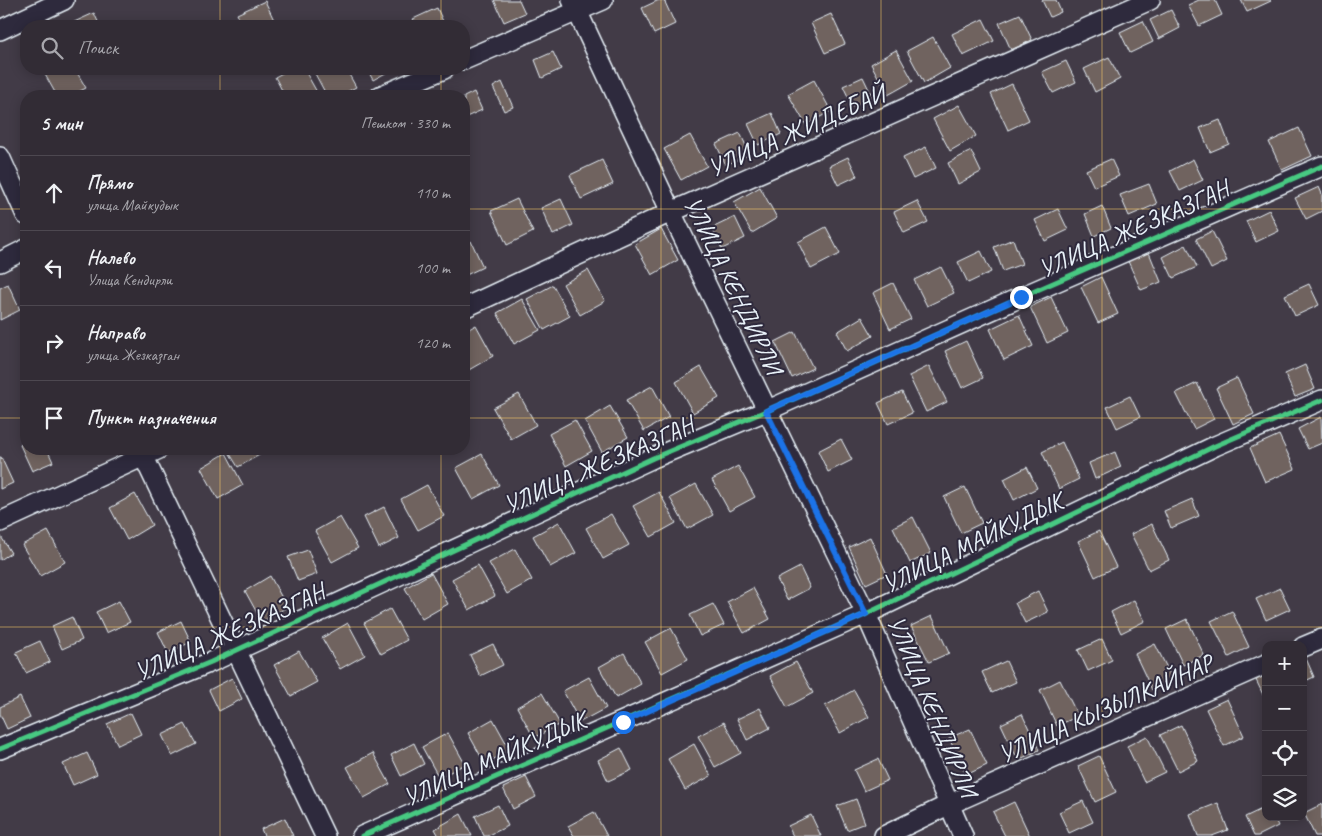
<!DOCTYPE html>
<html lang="ru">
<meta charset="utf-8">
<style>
:root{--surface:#322c35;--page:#3d3841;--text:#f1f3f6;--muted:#a8a7ad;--line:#4d4850}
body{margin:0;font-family:Caveat,sans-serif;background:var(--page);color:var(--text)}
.controls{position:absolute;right:15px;bottom:15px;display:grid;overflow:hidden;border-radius:10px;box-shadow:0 2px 12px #0003}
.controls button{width:45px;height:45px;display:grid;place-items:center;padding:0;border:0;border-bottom:1px solid var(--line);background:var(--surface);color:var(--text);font:25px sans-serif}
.stop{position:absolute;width:15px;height:15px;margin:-11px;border:4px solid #1a73e8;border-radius:50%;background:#fff}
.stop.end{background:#1a73e8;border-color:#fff;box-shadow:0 1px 5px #0008}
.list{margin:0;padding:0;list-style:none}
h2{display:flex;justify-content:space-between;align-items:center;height:65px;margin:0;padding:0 20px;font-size:21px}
h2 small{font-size:16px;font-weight:400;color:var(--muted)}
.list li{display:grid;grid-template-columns:32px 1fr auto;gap:15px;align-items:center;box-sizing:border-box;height:75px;padding:0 20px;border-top:1px solid var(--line)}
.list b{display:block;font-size:19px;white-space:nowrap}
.list p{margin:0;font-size:16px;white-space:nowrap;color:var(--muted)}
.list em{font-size:16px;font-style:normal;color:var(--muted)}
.icon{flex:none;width:28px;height:28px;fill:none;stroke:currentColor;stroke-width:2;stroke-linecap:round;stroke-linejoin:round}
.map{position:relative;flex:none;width:1322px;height:836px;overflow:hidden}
.search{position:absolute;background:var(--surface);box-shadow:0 2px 12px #0003;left:20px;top:20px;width:450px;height:55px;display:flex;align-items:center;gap:12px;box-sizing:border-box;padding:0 18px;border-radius:20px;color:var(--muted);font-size:19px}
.panel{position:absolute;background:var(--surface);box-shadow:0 2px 12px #0003;left:20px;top:90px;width:450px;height:365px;border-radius:20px}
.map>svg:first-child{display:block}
</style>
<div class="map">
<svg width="1322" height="836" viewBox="0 0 1322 836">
<rect width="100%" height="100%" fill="#423b47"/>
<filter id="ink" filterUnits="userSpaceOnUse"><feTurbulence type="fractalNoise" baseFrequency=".02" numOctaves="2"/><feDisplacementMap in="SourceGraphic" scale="10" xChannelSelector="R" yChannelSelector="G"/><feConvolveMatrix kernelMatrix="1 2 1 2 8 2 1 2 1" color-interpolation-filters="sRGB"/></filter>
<g filter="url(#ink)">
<g fill="#70635f" stroke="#e8f1f8">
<path d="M494 0H519L525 13 504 22Z"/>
<path d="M659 0H664L675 24 654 34 642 8Z"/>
<path d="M1042 0H1056L1061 12 1050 17Z"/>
<path d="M1199 0H1215L1222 15 1199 26 1188 5Z"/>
<path d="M1241 0H1270L1271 1 1247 12Z"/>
<path d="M265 1 274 20 260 26H243L237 14Z"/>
<path d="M437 8 445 26H417L413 19Z"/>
<path d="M1171 10 1180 28 1159 39 1150 20Z"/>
<path d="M94 13 100 26H73L72 23Z"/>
<path d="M831 14 845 44 825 53 811 23Z"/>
<path d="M1020 14 1032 40 1011 50 999 23Z"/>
<path d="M224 19 227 26H208Z"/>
<path d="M983 19 994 41 963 56 952 34Z"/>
<path d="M1143 21 1153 42 1130 53 1120 32Z"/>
<path d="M933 37 950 68 924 83 907 51Z"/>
<path d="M896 50 913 81 888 95 871 64Z"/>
<path d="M553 52 561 69 542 78 535 60Z"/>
<path d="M1109 57 1120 79 1095 92 1084 69Z"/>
<path d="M1066 61 1076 82 1053 93 1042 72Z"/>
<path d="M46 69H75L86 88 70 96H57L43 71Z"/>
<path d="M290 69H304L318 94 314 96H285L275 77Z"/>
<path d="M315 69H346L356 87 339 96H327L313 70Z"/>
<path d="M367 69H393L373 80Z"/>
<path d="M863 77 873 98 853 107 843 86Z"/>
<path d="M814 80 831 111 806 125 788 94Z"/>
<path d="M502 82 513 107 504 111 493 87Z"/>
<path d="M1012 84 1029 120 1008 130 991 94Z"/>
<path d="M474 92 482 110 464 118V97Z"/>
<path d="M959 105 976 136 950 151 933 119Z"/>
<path d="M772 113 781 134 758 145 748 124Z"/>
<path d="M1220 120 1229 144 1210 152 1200 128Z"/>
<path d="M1299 128 1312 156 1282 170 1269 142Z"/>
<path d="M740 133 750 154 726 165 716 144Z"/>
<path d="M690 135 707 166 681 180 664 149Z"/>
<path d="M926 147 936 168 913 179 903 158Z"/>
<path d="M971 151 981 172 958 184 948 163Z"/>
<path d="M848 157 857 176 838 185 829 166Z"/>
<path d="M1111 159 1119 176 1094 187 1086 170Z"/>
<path d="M1193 159 1203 180 1180 191 1170 171Z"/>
<path d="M602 160 613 184 581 199 570 175Z"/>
<path d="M1149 184 1157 204 1129 216 1120 195Z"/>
<path d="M760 187 777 218 752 233 734 202Z"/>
<path d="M1319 187 1322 194V211L1306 219 1295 198Z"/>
<path d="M517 199 533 232 507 245 491 211Z"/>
<path d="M561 199 573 225 553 235 541 208Z"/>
<path d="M917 201 928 222 904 233 894 212Z"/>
<path d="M1102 206 1111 228 1094 236 1085 214Z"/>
<path d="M1058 209 1068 230 1045 241 1035 220Z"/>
<path d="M1269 210 1279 231 1256 242 1246 221Z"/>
<path d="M735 217 745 238 722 249 712 228Z"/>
<path d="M826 227 840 254 811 269 798 242Z"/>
<path d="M661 229 678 260 652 275 635 244Z"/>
<path d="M1212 231 1227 261 1211 269 1196 239Z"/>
<path d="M1013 239 1022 264 1003 271 994 247Z"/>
<path d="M471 241 483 267 464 276V244Z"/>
<path d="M1186 245 1197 267 1173 278 1163 257Z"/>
<path d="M1148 250 1161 282 1141 290 1127 259Z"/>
<path d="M981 251 991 272 968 283 958 262Z"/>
<path d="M941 267 954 293 927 306 914 280Z"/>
<path d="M588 270 605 301 580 315 563 284Z"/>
<path d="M1101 277 1118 314 1098 323 1081 287Z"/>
<path d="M893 283 911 319 890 329 873 293Z"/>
<path d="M8 284 20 310 0 320V288Z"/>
<path d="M1309 284 1319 305 1295 316 1285 295Z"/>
<path d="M553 285 570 316 544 330 527 299Z"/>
<path d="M1051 297 1068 333 1047 343 1030 307Z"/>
<path d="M522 299 540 330 514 344 497 313Z"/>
<path d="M1019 315 1033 346 1004 360 990 329Z"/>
<path d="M862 317 873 336 847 351 837 332Z"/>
<path d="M476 325 493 356 467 371 464 364V332Z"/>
<path d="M795 332 813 368 792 378 775 342Z"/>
<path d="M966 341 983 378 962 388 945 351Z"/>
<path d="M1305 365 1315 389 1295 397 1285 374Z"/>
<path d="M929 366 947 402 926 412 909 376Z"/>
<path d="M701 367 719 398 693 413 676 382Z"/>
<path d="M1237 378 1254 414 1233 424 1216 388Z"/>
<path d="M1197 383 1214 419 1194 429 1176 393Z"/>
<path d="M652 386 669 417 644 431 626 400Z"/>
<path d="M902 392 912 413 888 424 878 403Z"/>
<path d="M519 394 536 425 511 439 493 408Z"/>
<path d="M1130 396 1140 417 1117 428 1107 407Z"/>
<path d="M610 406 628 437 602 452 585 421Z"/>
<path d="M1321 417 1322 443 1308 449 1298 429Z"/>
<path d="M575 420 592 451 566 466 549 434Z"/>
<path d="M1279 435 1295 469 1265 482 1250 448Z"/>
<path d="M841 439 852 460 828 472 818 451Z"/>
<path d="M26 442V449H47L53 462 32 471 20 445Z"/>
<path d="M1062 442 1079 479 1059 489 1042 452Z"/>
<path d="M227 449H261L263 453 238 467Z"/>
<path d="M1115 452 1121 467 1095 479 1089 463Z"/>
<path d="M226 453 243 485 218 499 201 468Z"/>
<path d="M482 454 499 485 473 499 456 468Z"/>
<path d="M0 457H1L13 483 0 489Z"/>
<path d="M738 466 755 497 729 511 712 480Z"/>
<path d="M1027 467 1037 488 1014 500 1004 479Z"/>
<path d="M696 484 713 515 687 529 670 498Z"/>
<path d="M427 485 444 516 418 530 401 499Z"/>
<path d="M965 487 982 523 961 533 944 497Z"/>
<path d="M659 492 676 523 651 537 633 506Z"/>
<path d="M135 494 152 525 127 540 110 508Z"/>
<path d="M1192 499 1199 516 1171 528 1164 511Z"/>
<path d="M384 507 399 538 379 548 364 517Z"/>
<path d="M611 514 629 545 603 559 586 528Z"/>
<path d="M340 517 358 548 332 562 315 531Z"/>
<path d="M913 517 931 553 910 563 893 527Z"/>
<path d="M559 522 576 553 550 567 533 536Z"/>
<path d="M1152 524 1169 560 1149 570 1131 534Z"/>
<path d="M48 531 65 562 40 576 22 545Z"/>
<path d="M1099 531 1116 567 1095 577 1078 541Z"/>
<path d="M0 535 11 553 0 560Z"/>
<path d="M870 537 887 574 866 584 849 547Z"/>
<path d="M515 549 532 580 507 594 489 563Z"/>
<path d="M308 550 317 574 298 581 288 557Z"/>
<path d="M478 565 495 596 469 610 452 579Z"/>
<path d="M800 567 810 588 787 600 777 579Z"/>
<path d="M431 573 448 604 422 619 405 588Z"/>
<path d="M270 576 287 607 262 622 245 591Z"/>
<path d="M753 588 770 619 744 633 727 602Z"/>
<path d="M1280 588 1290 609 1266 620 1256 599Z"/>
<path d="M1038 591 1048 612 1025 623 1015 603Z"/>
<path d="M1134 600 1145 621 1121 633 1111 612Z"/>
<path d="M119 601 130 622 106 633 96 612Z"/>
<path d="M713 604 724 625 700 636 690 615Z"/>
<path d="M390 609 407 640 381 654 364 623Z"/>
<path d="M1232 611 1249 647 1229 657 1211 621Z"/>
<path d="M932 616 949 653 929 662 911 626Z"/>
<path d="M72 617 82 640 62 649 52 626Z"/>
<path d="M1187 619 1204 655 1183 665 1166 629Z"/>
<path d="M181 621 191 642 168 653 158 632Z"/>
<path d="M348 623 365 655 340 669 322 638Z"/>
<path d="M671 628 688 659 662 673 645 642Z"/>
<path d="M1102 639 1112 660 1088 671 1078 650Z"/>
<path d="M40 641 50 662 26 673 16 652Z"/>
<path d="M493 644 503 665 480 676 470 655Z"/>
<path d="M1155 644 1173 680 1152 690 1135 654Z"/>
<path d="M299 651 317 682 291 696 274 665Z"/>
<path d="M624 653 641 684 616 698 599 667Z"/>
<path d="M1305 656 1314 677 1303 682V657Z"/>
<path d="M1006 661 1016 682 992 693 982 672Z"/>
<path d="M796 662 813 693 787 707 770 676Z"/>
<path d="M1266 675V701L1256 680Z"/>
<path d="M589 677 606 708 580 722 563 691Z"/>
<path d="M232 678 242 699 219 711 209 690Z"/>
<path d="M1060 680 1078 716 1057 726 1040 690Z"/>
<path d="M854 690 869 717 840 733 825 706Z"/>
<path d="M542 693 560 724 534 738 517 707Z"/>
<path d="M20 697 30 718 7 729 0 714V707Z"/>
<path d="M1227 699 1244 736 1224 746 1206 709Z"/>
<path d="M760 708 770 728 747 740 737 719Z"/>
<path d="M131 713 141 734 118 745 107 724Z"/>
<path d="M1022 714 1039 750 1018 760 1001 724Z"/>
<path d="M493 719 510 750 485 764 468 733Z"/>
<path d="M724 722 741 753 715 767 698 736Z"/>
<path d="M185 724 196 744 172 756 162 735Z"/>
<path d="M1181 725 1198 761 1178 771 1160 735Z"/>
<path d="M970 729 987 765 966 775 949 738Z"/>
<path d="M448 733 465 764 439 778 422 747Z"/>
<path d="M1147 736 1165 772 1144 782 1127 746Z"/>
<path d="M414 743 424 764 401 776 391 755Z"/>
<path d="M694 744 711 776 685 790 668 759Z"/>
<path d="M621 748 632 770 608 781 598 760Z"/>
<path d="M87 753 97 774 73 785 63 764Z"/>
<path d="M373 753 390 784 364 798 347 767Z"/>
<path d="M1099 756 1116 792 1095 802 1078 766Z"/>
<path d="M878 759 888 780 864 791 854 770Z"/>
<path d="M526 777 536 797 513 809 503 788Z"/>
<path d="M856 799 865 823 847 830 837 806Z"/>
<path d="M1083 801 1093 822 1069 833 1059 812Z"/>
<path d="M1014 802 1030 836H1005L993 812Z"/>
<path d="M1218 803 1228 830 1212 836H1198L1190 814Z"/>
<path d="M1322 804V836H1315L1304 813Z"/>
<path d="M498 805 508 826 487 836H484L475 816Z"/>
<path d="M1266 807V817H1274L1278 826 1258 836H1254L1245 817Z"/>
<path d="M594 812 607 836H574L568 826Z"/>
<path d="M461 814 472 836H439L435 829Z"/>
<path d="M811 815 821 836H793L788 826Z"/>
<path d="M285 818 293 836H264L261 829Z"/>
</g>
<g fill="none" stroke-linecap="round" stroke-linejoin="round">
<g stroke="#e8f1f8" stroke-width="22">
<g id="minor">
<path d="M572 0 671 212 866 614 963 836"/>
<path d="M0 30 64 0"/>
<path d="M464 60 603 0"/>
<path d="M380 96 444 69"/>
<path d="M0 157 26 215"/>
<path d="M0 262 26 249"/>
<path d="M464 308 671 212 1150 0"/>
<path d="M140 449 325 836"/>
<path d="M0 522 159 449"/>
<path d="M1303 647 1322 639"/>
<path d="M0 749 211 662 653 458 766 411 1021 297 1322 166"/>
<path d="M362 836 866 614 1215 446 1322 400"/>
<path d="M884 836 948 805 1266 664"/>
</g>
</g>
<use href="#minor" stroke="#2f2a3d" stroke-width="19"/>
<g stroke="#2f2a3d" stroke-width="8">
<g id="cycleway">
<path d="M0 749 211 662 653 458 766 411 1021 297 1322 166"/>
<path d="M362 836 866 614 1215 446 1322 400"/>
</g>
</g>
<use href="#cycleway" stroke="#46c982" stroke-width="5"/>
</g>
</g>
<g fill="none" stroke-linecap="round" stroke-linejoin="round" filter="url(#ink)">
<path stroke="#1a73e8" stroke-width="6" d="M623 722 866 614 766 411 1021 297"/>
</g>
<path fill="none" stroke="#ffd166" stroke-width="1" stroke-opacity="0.55" d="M220 0V26M441 0V26M661 0V836M881 0V836M1102 0V836M220 69V96M441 69V96M0 209H26M464 209H1322M0 418H26M464 418H1322M220 449V836M441 449V836M0 627H1322"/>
<g text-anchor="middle" stroke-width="4" stroke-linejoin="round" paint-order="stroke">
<g font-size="25" fill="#e8f1f8" stroke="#2f2a3d">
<text transform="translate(796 130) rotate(-24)" y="9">УЛИЦА ЖИДЕБАЙ</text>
<text transform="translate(1133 228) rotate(-24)" y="9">УЛИЦА ЖЕЗКАЗГАН</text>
<text transform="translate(734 285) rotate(64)" y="9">УЛИЦА КЕНДИРЛИ</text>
<text transform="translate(598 464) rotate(-24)" y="9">УЛИЦА ЖЕЗКАЗГАН</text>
<text transform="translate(972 542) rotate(-26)" y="9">УЛИЦА МАЙКУДЫК</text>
<text transform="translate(229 631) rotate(-24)" y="9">УЛИЦА ЖЕЗКАЗГАН</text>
<text transform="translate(933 706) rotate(67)" y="9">УЛИЦА КЕНДИРЛИ</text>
<text transform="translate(1105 708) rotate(-24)" y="9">УЛИЦА КЫЗЫЛКАЙНАР</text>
<text transform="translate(494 758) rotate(-24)" y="9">УЛИЦА МАЙКУДЫК</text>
</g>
</g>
</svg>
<div class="controls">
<button>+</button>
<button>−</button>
<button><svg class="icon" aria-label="locate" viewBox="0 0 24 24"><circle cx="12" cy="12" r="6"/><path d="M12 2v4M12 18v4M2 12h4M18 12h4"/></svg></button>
<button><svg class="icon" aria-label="layers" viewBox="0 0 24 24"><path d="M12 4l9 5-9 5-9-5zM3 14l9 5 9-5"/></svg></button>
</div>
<div class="stop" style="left:623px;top:722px"></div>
<div class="stop end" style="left:1021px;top:297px"></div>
<div class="search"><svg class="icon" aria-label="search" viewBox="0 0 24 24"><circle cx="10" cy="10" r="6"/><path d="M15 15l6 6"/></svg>Поиск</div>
<section class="panel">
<h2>5 мин<small>Пешком · 330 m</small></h2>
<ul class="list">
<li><svg class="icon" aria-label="ahead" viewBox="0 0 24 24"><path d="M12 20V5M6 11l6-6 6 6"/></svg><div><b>Прямо</b><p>улица Майкудык</p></div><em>110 m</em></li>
<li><svg class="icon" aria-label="left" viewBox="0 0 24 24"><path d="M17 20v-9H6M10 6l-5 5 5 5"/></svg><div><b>Налево</b><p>Улица Кендирли</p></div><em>100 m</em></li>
<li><svg class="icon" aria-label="right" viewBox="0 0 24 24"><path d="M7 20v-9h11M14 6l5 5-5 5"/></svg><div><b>Направо</b><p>улица Жезказган</p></div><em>120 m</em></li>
<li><svg class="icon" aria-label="arrive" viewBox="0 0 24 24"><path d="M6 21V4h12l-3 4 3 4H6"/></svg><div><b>Пункт назначения</b></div></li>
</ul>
</section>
</div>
